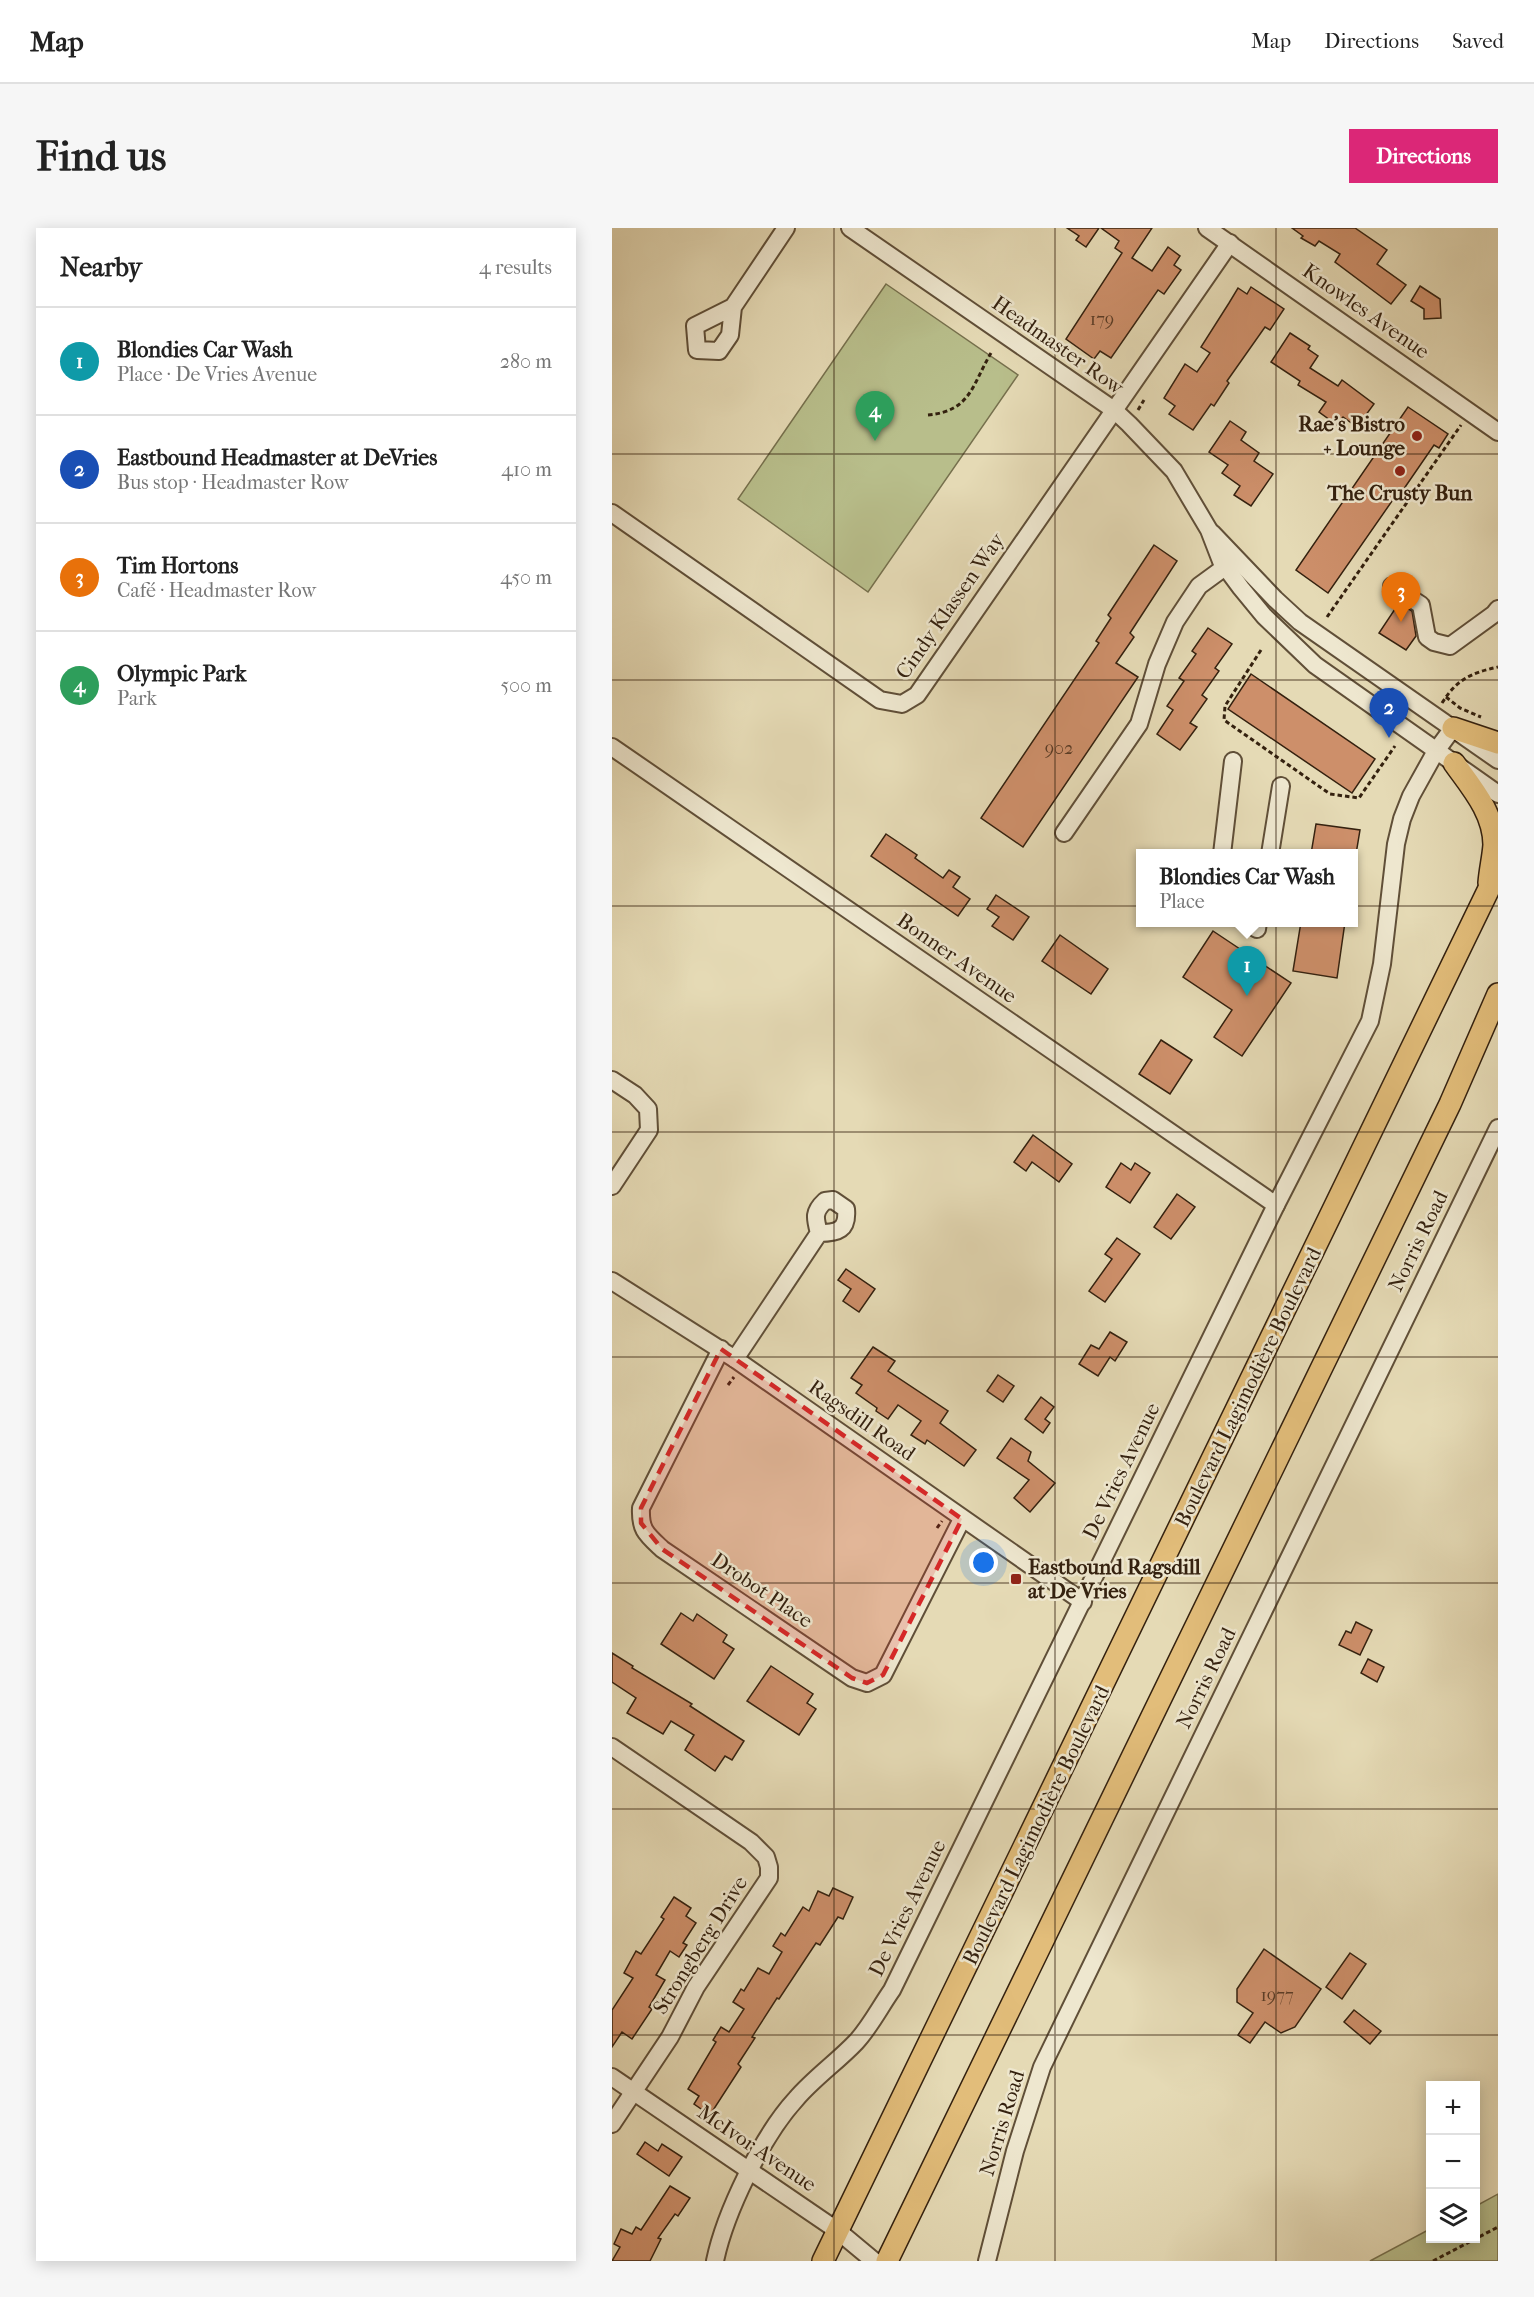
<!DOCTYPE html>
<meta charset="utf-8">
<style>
:root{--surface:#fff;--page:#f6f6f6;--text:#222;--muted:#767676;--line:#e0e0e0;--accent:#db2777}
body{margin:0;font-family:"IM FELL French Canon",serif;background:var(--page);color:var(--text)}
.controls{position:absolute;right:18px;bottom:18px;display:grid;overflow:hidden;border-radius:0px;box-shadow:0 3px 15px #0003}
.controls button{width:54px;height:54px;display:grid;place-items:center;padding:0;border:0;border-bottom:2px solid var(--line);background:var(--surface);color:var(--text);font:30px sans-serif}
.you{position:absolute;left:372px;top:1335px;width:21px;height:21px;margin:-15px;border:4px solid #fff;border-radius:50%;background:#1a73e8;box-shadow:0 0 0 9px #1a73e833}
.badge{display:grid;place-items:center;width:39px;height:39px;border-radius:50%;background:var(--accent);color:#fff;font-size:20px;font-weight:700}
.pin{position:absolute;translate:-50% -50px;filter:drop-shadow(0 2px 3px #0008)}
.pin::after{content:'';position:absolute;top:32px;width:21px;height:18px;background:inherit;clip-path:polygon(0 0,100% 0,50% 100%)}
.popup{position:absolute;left:524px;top:621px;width:222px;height:78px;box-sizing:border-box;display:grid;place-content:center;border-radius:0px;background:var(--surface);filter:drop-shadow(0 2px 4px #0005);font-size:20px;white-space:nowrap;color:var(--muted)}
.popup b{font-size:22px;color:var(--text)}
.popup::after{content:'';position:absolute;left:50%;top:100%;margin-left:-12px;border:12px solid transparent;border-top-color:var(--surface)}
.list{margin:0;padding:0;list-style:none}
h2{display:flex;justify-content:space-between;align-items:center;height:78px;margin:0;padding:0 24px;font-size:26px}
h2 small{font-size:20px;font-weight:400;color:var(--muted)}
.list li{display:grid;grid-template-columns:39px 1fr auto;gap:18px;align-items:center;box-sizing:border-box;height:108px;padding:0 24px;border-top:2px solid var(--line)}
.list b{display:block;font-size:22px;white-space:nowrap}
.list p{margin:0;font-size:20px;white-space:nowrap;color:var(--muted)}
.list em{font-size:20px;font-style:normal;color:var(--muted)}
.icon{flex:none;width:33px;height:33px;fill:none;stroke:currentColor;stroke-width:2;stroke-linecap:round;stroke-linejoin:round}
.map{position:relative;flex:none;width:886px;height:2033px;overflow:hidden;border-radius:0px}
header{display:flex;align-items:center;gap:36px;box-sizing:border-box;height:84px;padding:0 30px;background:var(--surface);border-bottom:2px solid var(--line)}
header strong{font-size:28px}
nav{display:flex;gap:33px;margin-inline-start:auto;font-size:21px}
.intro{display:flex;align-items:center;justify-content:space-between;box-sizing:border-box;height:144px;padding:0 36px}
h1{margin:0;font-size:42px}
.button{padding:15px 27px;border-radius:0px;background:var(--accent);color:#fff;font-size:21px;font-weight:700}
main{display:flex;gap:36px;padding:0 36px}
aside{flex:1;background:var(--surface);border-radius:0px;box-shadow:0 3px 15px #0003}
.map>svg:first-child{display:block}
</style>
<header>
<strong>Map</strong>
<nav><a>Map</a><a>Directions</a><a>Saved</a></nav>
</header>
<div class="intro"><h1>Find us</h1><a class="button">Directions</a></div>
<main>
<aside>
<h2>Nearby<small>4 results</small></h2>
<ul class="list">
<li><span class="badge" style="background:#0f9aa8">1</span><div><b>Blondies Car Wash</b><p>Place · De Vries Avenue</p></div><em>280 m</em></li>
<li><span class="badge" style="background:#1a4fb4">2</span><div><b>Eastbound Headmaster at DeVries</b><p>Bus stop · Headmaster Row</p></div><em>410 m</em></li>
<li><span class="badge" style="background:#e8710a">3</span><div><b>Tim Hortons</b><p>Café · Headmaster Row</p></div><em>450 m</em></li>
<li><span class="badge" style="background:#2e9e5b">4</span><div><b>Olympic Park</b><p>Park</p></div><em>500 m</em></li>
</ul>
</aside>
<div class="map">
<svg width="886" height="2033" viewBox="0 0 886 2033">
<rect width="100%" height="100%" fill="#e5dab5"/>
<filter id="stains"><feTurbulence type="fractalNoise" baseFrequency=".00333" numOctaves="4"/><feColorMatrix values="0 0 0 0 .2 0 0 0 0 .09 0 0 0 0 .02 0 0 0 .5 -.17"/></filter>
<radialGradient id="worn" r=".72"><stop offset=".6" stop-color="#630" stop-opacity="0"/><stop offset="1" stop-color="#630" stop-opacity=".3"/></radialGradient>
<g fill="#b8be8b" stroke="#76704d" stroke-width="1.5">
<path d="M274 56 406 147 256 364 126 271Z"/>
<path d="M886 1966V2033H758L818 2001V2010H864V1978Z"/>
</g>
<g fill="#cd8f6a" stroke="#34210f" stroke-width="1.5">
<path d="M455 0H487L474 19 464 12 467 8Z"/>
<path d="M489 0H540L520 30 540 43 556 19 568 28 562 37 569 42 552 66 546 62 499 130 488 123 482 131 454 111 510 25 503 20 507 13Z"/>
<path d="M680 0H743L775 22 765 36 794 57 779 76 723 34 728 26 707 13 703 18 689 10 691 8Z"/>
<path d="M808 58 828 71 829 90 812 91V81L799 73Z"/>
<path d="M639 59 672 81 658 102 653 99 615 153 617 155 602 178 599 176 581 202 557 186 563 178 552 170 573 136 585 144 598 125 589 119 617 75 626 60 635 66Z"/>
<path d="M678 105 698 118 696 121 706 128 698 140 726 158 730 152 762 176 745 199 731 189 725 197 707 184 714 174 686 157 688 153 659 134Z"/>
<path d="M796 179 836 206 827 220 822 217 789 265 787 263 716 365 684 342Z"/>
<path d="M618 193 634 204 629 212 647 225 642 233 661 246 639 278 622 267 628 258 610 245 616 237 597 224Z"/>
<path d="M542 317 565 333 518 405 522 409 504 435 526 449 411 619 369 590 487 415 484 413 499 390 496 387Z"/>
<path d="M787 375 800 383 804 408 794 422 767 405Z"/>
<path d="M596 400 620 416 603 440 607 443 590 467 595 471 578 495 585 499 568 522 545 506 561 482 555 478 572 453 567 450 584 426 580 423Z"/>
<path d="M639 446 763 531 740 565 616 481Z"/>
<path d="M704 596 748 602 744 626H699Z"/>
<path d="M274 606 305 627 303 630 331 650 337 642 348 649 341 659 358 671 346 688 259 628Z"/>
<path d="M384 667 417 689 401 712 380 698 387 689 375 681Z"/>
<path d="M689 694H733L725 750 681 743Z"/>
<path d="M601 703 679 755 630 828 602 809 620 782 571 749Z"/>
<path d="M448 707 496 741 479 766 430 733Z"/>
<path d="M549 812 580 832 558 866 527 846Z"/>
<path d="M421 907 460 936 447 954 420 934 414 943 402 934Z"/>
<path d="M509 935 519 942 523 935 538 945 518 975 494 959Z"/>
<path d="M565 966 583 979 559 1011 542 999Z"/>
<path d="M505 1010 528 1026 493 1074 477 1063 500 1031 493 1026Z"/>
<path d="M234 1041 263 1061 247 1084 231 1073 239 1061 226 1052Z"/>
<path d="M498 1104 515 1114 503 1133 498 1129 486 1148 467 1136 479 1117 487 1121Z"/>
<path d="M261 1119 283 1133 276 1143 336 1183 328 1195 364 1222 352 1238 315 1212 313 1216 299 1207 309 1193 286 1177 276 1191 264 1183 265 1180 244 1165 250 1157 239 1150Z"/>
<path d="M386 1147 402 1158 391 1174 375 1163Z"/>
<path d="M429 1169 442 1179 433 1191 438 1195 431 1205 413 1191Z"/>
<path d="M399 1210 419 1224 416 1233 443 1255 418 1284 402 1270 417 1252 385 1230Z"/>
<path d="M69 1385 81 1393 85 1386 115 1407 111 1414 122 1421 102 1451 49 1416Z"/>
<path d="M744 1394 760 1402 748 1427 727 1417 734 1403 739 1405Z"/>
<path d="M0 1425 21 1438 20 1440 80 1476 78 1478 132 1513 120 1532 113 1528 103 1543 73 1522 82 1507 59 1493 51 1506 15 1485 24 1470 0 1454Z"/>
<path d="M756 1431 772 1439 765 1454 749 1445Z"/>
<path d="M159 1438 201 1466 195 1475 204 1481 187 1507 135 1473Z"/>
<path d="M221 1660 241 1669 231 1691 226 1689 208 1717 204 1715 167 1771 165 1770 140 1809 143 1810 126 1836 129 1839 98 1887 82 1876 87 1868 76 1861 104 1814 101 1812 109 1799 117 1804 132 1781 121 1774 129 1761 132 1763 146 1740 157 1746 170 1724 161 1718 169 1705 173 1708 191 1679 197 1683 206 1663 217 1668Z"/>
<path d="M62 1669 79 1680 74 1688 84 1695 71 1715 75 1717 67 1729 58 1723 44 1747 53 1752 37 1779 40 1781 20 1811 10 1804 0 1819V1782L21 1750 12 1745 24 1723 29 1726 52 1691 49 1689Z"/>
<path d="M652 1721 709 1761 683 1799 669 1805 653 1794 638 1815 626 1807 641 1785 625 1774V1761Z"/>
<path d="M738 1725 754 1736 730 1771 714 1759Z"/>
<path d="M742 1782 769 1803 758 1816 732 1794Z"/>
<path d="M33 1914 46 1923 50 1916 70 1929 57 1948 25 1926Z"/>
<path d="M58 1958 78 1970 66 1988 63 1986 46 2010 49 2011 38 2033H0L8 2019 2 2016 9 2001 20 2006 24 1999 29 2002Z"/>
</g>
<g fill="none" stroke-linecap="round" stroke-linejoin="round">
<g stroke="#604f38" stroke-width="20">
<g id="minor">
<path d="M238 0 502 182 517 196 562 243 597 302 609 333 629 360 652 388 703 437 886 566"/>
<path d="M595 0 886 204"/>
<path d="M121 79 83 98 85 122 107 123 118 107 121 79 174 0"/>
<path d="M0 285 268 472 290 476 305 467 618 15"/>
<path d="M600 305 663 371 688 394 886 532"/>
<path d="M780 358 809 377 815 409 822 414 838 418 882 386 886 381"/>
<path d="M0 519 664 977"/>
<path d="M452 605 527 496 545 436 563 394 587 358 613 339 620 330"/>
<path d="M610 626 621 533"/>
<path d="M658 626 669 558"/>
<path d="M632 694 645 701 646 694"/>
<path d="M0 852 23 867 36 881 37 902 0 958"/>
<path d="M0 1053 123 1131 471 1374"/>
<path d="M109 1121 29 1280C28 1302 34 1306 50 1321L240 1450 255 1455 271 1447 350 1291"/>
<path d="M123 1131 207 1005C203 990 201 984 213 973L221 972 234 981C236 1002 226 1005 207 1005"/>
<path d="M0 1519 139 1614 154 1629 157 1639V1650L84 1759 58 1809 0 1896"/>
<path d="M0 1849 226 2003 262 2033"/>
<path d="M103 2033C113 1985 150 1908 184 1871 202 1850 225 1834 244 1814 258 1799 268 1779 280 1762L664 977 758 793 770 736 784 616 790 591 799 568 824 523 841 500"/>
<path d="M375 2033 403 1923 430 1839 886 900"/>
</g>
</g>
<g stroke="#34210f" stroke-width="24">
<g id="major">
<path d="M841 500 886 515"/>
<path d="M842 535C860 560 882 585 882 617 881 630 878 642 877 655"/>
<path d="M211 2033 886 642"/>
<path d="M275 2033 838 876 886 766"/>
</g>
</g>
<g stroke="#34210f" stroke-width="3" stroke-dasharray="4.5 3" stroke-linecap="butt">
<path d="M496 161 503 150"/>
<path d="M526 182 532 172"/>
<path d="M316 187C359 183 360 157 379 125"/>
<path d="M715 389 849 197"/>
<path d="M649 422 613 478 612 492 718 566 747 570 783 518"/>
<path d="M834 469 848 480 869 489"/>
<path d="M830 475C845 451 859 445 886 439"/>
<path d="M116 1157 122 1149"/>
<path d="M325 1300 330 1293"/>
<path d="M821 2033 886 1999"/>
</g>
<use href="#minor" stroke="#eee7cf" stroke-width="16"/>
<use href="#major" stroke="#e2bd7a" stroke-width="21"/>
</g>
<path fill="#d62828" fill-opacity="0.2" stroke="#d62828" stroke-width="4.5" stroke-dasharray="12 8" stroke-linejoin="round" d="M109 1121 350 1291 271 1447 255 1455 240 1450 50 1321 29 1295V1280Z"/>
<path fill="none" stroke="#34210f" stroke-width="1.5" stroke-opacity="0.55" d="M222 0V2033M443 0V2033M664 0V2033M0 226H886M0 452H886M0 678H886M0 904H886M0 1129H886M0 1355H886M0 1581H886M0 1807H886"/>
<g fill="#8f2418" stroke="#eee7cf" stroke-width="2">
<circle cx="805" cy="208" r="6"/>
<circle cx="788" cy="243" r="6"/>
<rect x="398" y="1345" width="12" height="12" rx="3"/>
</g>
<g text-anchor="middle" stroke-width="5" stroke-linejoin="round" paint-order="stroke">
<g font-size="18" fill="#5a3c26">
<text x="490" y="97">179</text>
<text x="447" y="526">902</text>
<text x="665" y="1773">1977</text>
</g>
<g font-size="21" fill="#34210f" stroke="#eee7cf">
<text transform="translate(754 83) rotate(35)" y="7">Knowles Avenue</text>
<text transform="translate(446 117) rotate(35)" y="7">Headmaster Row</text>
<text transform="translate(338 378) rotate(-55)" y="7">Cindy Klassen Way</text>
<text transform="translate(345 730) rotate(35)" y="7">Bonner Avenue</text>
<text transform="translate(806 1013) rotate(-64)" y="7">Norris Road</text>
<text transform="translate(636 1159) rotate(-64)" y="7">Boulevard Lagimodière Boulevard</text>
<text transform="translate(250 1192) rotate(35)" y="7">Ragsdill Road</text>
<text transform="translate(509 1243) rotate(-64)" y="7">De Vries Avenue</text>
<text transform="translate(150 1362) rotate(34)" y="7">Drobot Place</text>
<text transform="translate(594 1450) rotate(-64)" y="7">Norris Road</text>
<text transform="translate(424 1597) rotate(-64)" y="7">Boulevard Lagimodière Boulevard</text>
<text transform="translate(295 1680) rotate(-64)" y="7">De Vries Avenue</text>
<text transform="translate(88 1717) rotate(-58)" y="7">Strongberg Drive</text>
<text transform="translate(390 1895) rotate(-73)" y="7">Norris Road</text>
<text transform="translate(145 1920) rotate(34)" y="7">McIvor Avenue</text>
</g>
<g font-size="21" font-weight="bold" fill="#34210f" stroke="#eee7cf" text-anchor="end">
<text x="793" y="203">Rae's Bistro<tspan x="793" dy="24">+ Lounge</tspan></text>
<text x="788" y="272" text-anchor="middle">The Crusty Bun</text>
<text x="416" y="1346" text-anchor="start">Eastbound Ragsdill<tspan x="416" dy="24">at De Vries</tspan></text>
</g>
</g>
<rect width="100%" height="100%" filter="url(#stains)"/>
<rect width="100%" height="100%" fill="url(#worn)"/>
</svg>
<div class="controls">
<button>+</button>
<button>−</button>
<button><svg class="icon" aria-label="layers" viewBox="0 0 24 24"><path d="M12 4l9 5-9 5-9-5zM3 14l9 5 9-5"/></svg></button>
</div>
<div class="you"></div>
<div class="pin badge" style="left:635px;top:768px;background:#0f9aa8">1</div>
<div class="popup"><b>Blondies Car Wash</b>Place</div>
<div class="pin badge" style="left:777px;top:510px;background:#1a4fb4">2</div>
<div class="pin badge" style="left:789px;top:394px;background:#e8710a">3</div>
<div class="pin badge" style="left:263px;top:213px;background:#2e9e5b">4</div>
</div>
</main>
